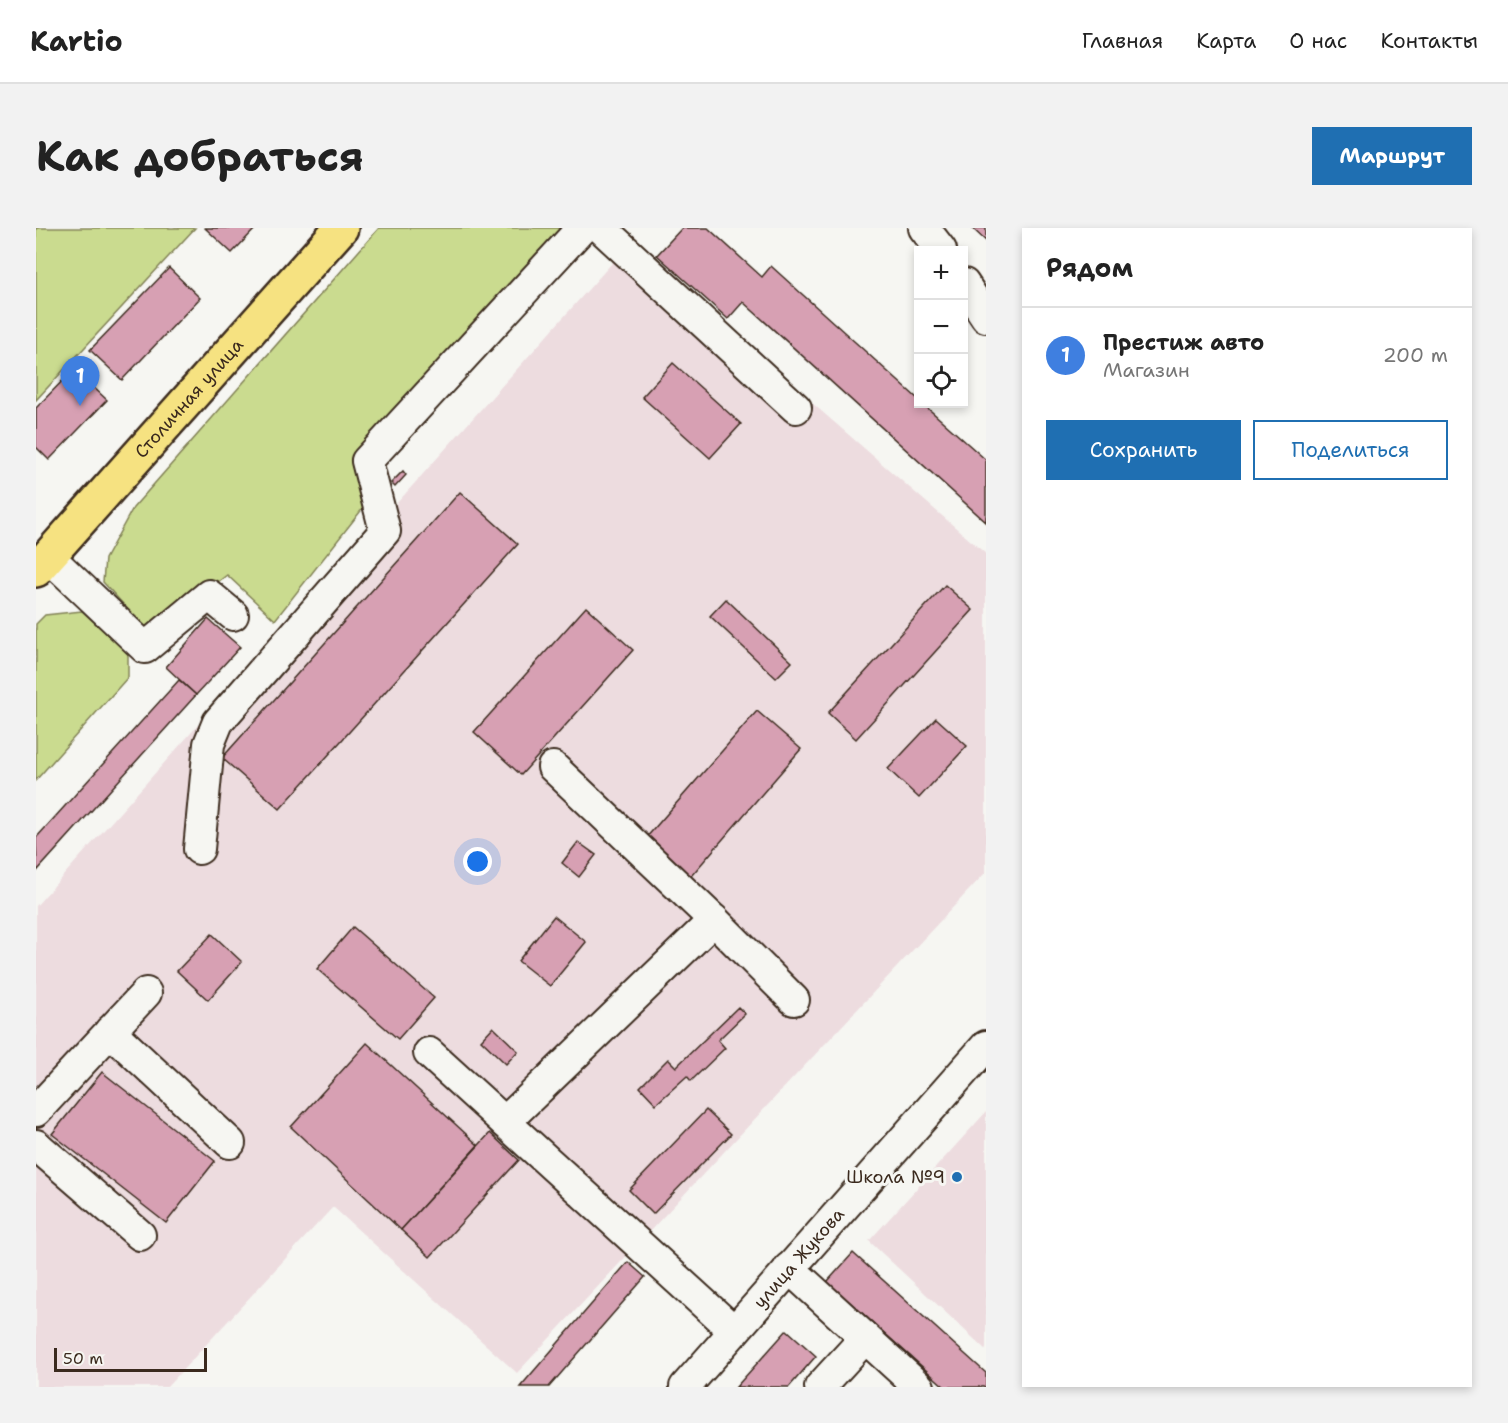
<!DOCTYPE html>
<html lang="ru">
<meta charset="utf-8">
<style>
:root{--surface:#fff;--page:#f2f2f2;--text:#222;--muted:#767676;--line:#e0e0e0;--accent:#1f6fb2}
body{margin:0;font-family:"Shantell Sans",sans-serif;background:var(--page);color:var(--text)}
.controls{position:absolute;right:18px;top:18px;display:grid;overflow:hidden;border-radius:0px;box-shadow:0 3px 9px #0003}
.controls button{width:54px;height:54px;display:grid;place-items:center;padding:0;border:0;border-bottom:2px solid var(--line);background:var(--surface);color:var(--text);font:30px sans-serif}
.scale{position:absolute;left:18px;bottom:15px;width:153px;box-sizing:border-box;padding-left:6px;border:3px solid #3b2a1e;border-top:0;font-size:16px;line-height:21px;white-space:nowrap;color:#3b2a1e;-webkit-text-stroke:4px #f6f6f2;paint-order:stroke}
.you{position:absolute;left:442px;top:634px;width:21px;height:21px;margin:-15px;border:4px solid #fff;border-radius:50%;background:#1a73e8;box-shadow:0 0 0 9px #1a73e833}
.badge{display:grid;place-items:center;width:39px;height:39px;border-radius:50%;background:var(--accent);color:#fff;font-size:20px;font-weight:700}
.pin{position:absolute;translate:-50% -50px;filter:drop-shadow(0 2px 3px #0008)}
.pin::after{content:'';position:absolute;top:32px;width:21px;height:18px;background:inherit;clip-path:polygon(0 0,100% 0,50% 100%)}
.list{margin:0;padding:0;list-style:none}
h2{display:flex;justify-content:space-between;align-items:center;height:78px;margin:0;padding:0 24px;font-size:26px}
h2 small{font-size:20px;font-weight:400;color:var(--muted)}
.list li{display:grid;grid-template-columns:39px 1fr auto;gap:18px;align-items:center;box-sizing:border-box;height:96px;padding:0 24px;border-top:2px solid var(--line)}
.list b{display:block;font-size:22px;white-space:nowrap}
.list p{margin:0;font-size:20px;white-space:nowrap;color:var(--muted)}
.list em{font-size:20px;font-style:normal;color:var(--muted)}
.actions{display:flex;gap:12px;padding:18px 24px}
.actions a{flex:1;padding:14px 0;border:2px solid var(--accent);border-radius:0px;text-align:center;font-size:21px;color:var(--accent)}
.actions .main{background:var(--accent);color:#fff}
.icon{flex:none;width:33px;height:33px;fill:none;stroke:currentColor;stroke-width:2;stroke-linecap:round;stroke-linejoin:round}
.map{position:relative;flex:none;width:950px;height:1159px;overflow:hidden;border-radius:0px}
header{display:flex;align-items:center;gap:36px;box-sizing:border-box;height:84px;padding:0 30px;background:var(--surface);border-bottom:2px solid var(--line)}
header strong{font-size:28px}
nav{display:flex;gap:33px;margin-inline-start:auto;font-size:21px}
.intro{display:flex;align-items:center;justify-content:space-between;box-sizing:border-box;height:144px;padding:0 36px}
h1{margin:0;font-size:42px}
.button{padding:15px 27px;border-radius:0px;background:var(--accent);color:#fff;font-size:21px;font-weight:700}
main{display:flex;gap:36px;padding:0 36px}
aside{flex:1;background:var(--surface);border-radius:0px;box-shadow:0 3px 9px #0003}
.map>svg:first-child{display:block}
</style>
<header>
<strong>Kartio</strong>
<nav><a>Главная</a><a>Карта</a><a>О нас</a><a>Контакты</a></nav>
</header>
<div class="intro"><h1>Как добраться</h1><a class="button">Маршрут</a></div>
<main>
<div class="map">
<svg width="950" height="1159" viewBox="0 0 950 1159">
<rect width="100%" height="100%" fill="#f6f6f2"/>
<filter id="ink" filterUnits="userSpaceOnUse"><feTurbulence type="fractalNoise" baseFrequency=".0167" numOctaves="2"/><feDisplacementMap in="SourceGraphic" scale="12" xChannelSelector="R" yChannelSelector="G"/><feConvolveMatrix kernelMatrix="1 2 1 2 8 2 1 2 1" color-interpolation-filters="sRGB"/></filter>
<g filter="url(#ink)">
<g fill="#eddcdf">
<path d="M593 16 950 326V644L481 1145 297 979 131 1159H0V678Z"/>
<path d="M950 884V1122L833 1013Z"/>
</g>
<g fill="#cadb8f" stroke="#828256" stroke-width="1.5">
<path d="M0 0H159L0 172Z"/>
<path d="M343 0H538L325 235 335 270 239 392 191 347 125 398 108 399 67 354 69 331 97 280Z"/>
<path d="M46 383 92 425V449L0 552V396L9 387Z"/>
</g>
<g fill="#d7a0b3" stroke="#3b2a1e" stroke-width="1.5">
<path d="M169 0H220L196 25Z"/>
<path d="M646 0H672L726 49 735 38 882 171V176H887L950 232V294L707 74 692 91 621 27Z"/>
<path d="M936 0H950V13Z"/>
<path d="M133 40 164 70 86 152 54 122Z"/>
<path d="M637 135 705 196 674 230 606 169Z"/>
<path d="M38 141 71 172 13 232 0 219V180Z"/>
<path d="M367 243 370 247 359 259 355 255Z"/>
<path d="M424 264 482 316 244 581 186 530Z"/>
<path d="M909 357 937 382 820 511 792 485Z"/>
<path d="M690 371 756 434 740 450 674 388Z"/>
<path d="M550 379 597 422 485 547 438 504Z"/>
<path d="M172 391 204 419 160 467 130 439Z"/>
<path d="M143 452 160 467 1 643 0 610Z"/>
<path d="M721 483 765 521 655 648 610 610Z"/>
<path d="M900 490 931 518 883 570 852 541Z"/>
<path d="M542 614 560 627 543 649 526 635Z"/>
<path d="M518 688 550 714 514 758 482 733Z"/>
<path d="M317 699 398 770 362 811 281 741Z"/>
<path d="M176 706 206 734 172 772 141 743Z"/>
<path d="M702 779 709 786 682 812 689 820 655 853 651 848 620 876 604 859 632 831 640 839Z"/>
<path d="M457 799 482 823 470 836 445 812Z"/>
<path d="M331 815 442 917 365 1002 255 899Z"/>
<path d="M66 844 179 933 130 995 16 906Z"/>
<path d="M670 882 695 906 617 986 593 962Z"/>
<path d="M454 905 483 932 394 1029 365 1002Z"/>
<path d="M817 1025 950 1145V1159H909L791 1054Z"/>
<path d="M592 1034 609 1049 513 1159H484Z"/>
<path d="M751 1102 780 1128 753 1159H700Z"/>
</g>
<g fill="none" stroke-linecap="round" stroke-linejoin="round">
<g stroke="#3b2a1e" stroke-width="34">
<g id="minor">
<path d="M565 0 760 180"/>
<path d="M888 0 905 22"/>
<path d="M928 56 950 89"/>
<path d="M12 328 109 420 173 367 197 387"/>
<path d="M517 539 678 692 758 772"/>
<path d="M163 621 173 516 182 494 349 303 331 233 546 0"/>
<path d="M74 803 194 915"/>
<path d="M393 825 698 1103"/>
<path d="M0 883 110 765"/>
<path d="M469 894 678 692"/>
<path d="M0 917 104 1007"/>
<path d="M753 1040 883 1159"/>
<path id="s1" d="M649 1159 950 818"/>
<path d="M784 1159 829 1110"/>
</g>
</g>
<g stroke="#3b2a1e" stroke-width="38">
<g id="major">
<path id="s2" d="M0 342 305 0"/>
</g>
</g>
<use href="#minor" stroke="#f6f6f2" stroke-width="30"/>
<use href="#major" stroke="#f6e281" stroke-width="33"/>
</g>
</g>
<circle fill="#1f6fb2" stroke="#f6f6f2" stroke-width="2" cx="921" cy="949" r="6"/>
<g text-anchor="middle" stroke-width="6" stroke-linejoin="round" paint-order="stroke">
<g font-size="18" fill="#3b2a1e" stroke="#f6f6f2">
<text dy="6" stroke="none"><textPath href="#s2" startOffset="230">Столичная улица</textPath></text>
<text dy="6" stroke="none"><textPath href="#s1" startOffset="172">улица Жукова</textPath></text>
</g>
<g font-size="18" fill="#3b2a1e" stroke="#f6f6f2" text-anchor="end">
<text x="909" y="955">Школа №9</text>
</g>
</g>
</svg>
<div class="controls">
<button>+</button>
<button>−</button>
<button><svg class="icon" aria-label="locate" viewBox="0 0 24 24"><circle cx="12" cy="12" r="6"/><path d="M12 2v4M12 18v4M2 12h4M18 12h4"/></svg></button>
</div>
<div class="scale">50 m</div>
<div class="you"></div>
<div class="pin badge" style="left:44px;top:178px;background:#3f7fe0">1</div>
</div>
<aside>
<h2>Рядом<small></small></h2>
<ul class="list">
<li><span class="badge" style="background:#3f7fe0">1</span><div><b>Престиж авто</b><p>Магазин</p></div><em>200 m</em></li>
</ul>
<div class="actions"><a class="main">Сохранить</a><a>Поделиться</a></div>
</aside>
</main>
